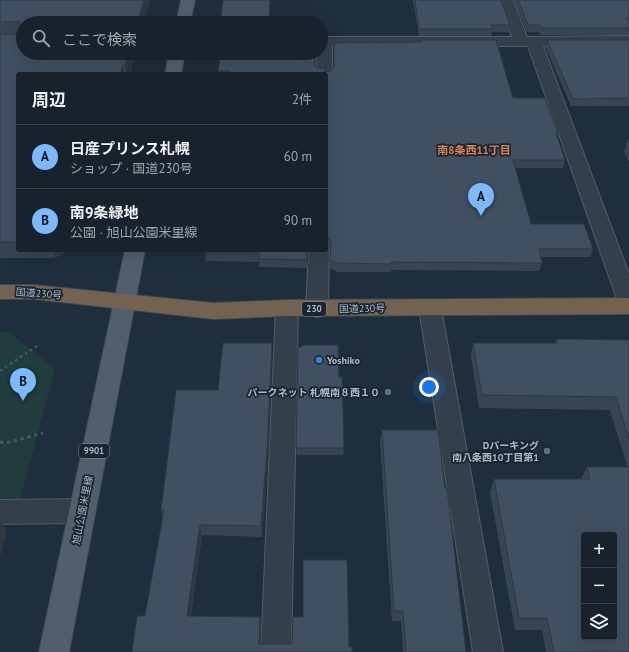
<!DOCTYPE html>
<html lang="ja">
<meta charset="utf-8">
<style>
:root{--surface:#17222d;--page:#202a35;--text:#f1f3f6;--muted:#9ea4aa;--line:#363f49;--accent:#7cbaff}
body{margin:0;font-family:"PT Sans","Noto Sans JP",sans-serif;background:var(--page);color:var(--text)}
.controls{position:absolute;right:12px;bottom:12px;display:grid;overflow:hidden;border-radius:4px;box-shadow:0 4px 16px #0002}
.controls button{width:36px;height:36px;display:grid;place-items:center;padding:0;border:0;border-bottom:1px solid var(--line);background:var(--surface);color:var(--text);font:20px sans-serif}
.you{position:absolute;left:429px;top:387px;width:14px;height:14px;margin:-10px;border:3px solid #fff;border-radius:50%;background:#1a73e8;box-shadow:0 0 0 6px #1a73e833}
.badge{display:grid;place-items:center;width:26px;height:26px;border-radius:50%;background:var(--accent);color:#111;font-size:13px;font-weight:700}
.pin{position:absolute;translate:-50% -33px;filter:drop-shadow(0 1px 2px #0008)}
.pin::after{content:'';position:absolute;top:21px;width:14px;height:12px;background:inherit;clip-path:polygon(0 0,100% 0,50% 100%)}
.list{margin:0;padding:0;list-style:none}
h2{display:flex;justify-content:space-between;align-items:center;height:52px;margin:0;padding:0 16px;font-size:17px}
h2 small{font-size:13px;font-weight:400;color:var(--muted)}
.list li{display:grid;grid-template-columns:26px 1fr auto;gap:12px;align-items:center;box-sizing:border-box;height:64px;padding:0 16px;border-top:1px solid var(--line)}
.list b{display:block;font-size:15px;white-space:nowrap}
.list p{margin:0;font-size:13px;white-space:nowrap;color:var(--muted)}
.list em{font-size:13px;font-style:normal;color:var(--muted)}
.icon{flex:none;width:22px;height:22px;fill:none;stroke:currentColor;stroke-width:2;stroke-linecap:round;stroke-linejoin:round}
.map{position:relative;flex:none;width:629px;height:652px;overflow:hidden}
.search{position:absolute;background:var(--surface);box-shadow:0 4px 16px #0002;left:16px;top:16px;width:312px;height:44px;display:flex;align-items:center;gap:10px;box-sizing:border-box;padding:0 14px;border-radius:22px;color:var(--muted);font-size:15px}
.panel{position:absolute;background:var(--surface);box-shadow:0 4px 16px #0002;left:16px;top:72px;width:312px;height:180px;border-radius:4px}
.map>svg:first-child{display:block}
</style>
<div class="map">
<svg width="629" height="652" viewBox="0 0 629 652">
<rect width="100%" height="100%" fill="#1f2e3c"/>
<path fill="#213c3d" d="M0 332H9L55 369 19 503 0 504Z"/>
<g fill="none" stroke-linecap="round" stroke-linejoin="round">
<g stroke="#515d6a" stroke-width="2">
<g id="minor">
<path d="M499 0H513L527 37 629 36V46H543L629 274V310L621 307 618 302 528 46H332V74L330 77 326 78V74H316L317 53H321V37H512Z"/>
<path d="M326 245 329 250 328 309 325 314 317 317 309 314 306 309 309 250H326Z"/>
<path d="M287 300 295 303 298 308 291 652H261L276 308 279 303Z"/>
<path d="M430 300 438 303 441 308 503 652H473L419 308 422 303Z"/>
<path d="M82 499 91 503 95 511 91 519 82 523 0 524V500Z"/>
</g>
</g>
<g stroke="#3d4955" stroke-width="2">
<g id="major">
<path d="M181 0H195L190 23H176Z"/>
<path d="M169 53H185L181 74H165Z"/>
<path d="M125 250H145L69 652H39Z"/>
</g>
</g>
<g stroke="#3e4a57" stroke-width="2">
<path id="highway" d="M0 285H34L213 303 287 300 629 298V314L287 316 213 319 34 299H0Z"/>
</g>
<path stroke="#3f595a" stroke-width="2.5" stroke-dasharray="3 3" stroke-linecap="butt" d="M0 371 37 346"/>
<path stroke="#3f595a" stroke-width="3" stroke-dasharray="3.5 3.5" stroke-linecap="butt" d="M0 442 6 443 43 433"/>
<use href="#minor" fill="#33404c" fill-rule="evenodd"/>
<use href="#major" fill="#515f6c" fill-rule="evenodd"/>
<use href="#highway" fill="#73624f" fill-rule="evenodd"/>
</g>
<g fill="#374553">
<path d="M0 0H150L144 23H23V53H135L130 74H18V250H71L55 258H0Z"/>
<path d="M413 0H501L510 25 509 32H492L491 36H419Z"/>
<path d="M514 0H629V35H540L539 32H527Z"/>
<path d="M421 40 513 98 558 133 557 137 565 160 563 168H515L531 224 593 249 590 257H540L542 263 539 271 391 270V272H337L330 268V250L326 244V74H218V71L221 53H316L315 67 316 68 325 72 330 71 421 42Z"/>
<path d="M547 40H629V106H571L546 48Z"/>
<path d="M628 139H629V163L624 151Z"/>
<path d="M308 250 307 268 259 267V262L206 261 205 253Z"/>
<path d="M556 339 629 340V466H627L610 410 479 408 471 356 473 343H555Z"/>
<path d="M272 343V354L268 460 262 537 202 535 191 616 261 626 260 644 349 647 132 652 145 616 163 517 161 510 218 390Z"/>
<path d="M339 377 344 448 343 455H297L296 448Z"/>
<path d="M382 430 466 652H403L401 621H392L380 442Z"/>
<path d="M587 467H629V652H546L542 630H515L490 492 494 479H581Z"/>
</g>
<g fill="#2d3843">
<path d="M144 0H150L144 23H137Z"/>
<path d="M129 53H135L130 74H127L125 65Z"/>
<path d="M123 65 124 74H120Z"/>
<path d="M53 250H71L55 258Z"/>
<path d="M307 250H308L307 268Z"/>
<path d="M272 343V354L268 460 262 537 261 526Z"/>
<path d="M1 521 7 532 0 557V524Z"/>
<path d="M200 525 202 535 189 626 187 616Z"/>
<path d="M260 617 261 626 260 652 259 644Z"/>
</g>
<g fill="#405060" stroke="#2d3843" fill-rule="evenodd">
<path d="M0 0H144L137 23H23V53H129L125 65H123L120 74H18V242H0V34H20V22H0Z"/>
<path d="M223 0H270L269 23H220Z"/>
<path d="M415 0H501L510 25H491L493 29H419Z"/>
<path d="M518 0H629V18H627L629 22V28H542L540 25H528Z"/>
<path d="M421 40H496L513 98H545L558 133H556L565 160H513L531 224H584L593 249H539L542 263 391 262V264L337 263 330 260 331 242 326 235V236V74H229L230 71H218L221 53H315L314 66 316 68H325V72L330 71 334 66V43L421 42Z"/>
<path d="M547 40H629V98L573 99Z"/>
<path d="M205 250H307V260L259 259V253H205Z"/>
<path d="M556 339 629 340V439L616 397 482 395 473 343H557Z"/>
<path d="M223 343H272L267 449 261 526 200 525 187 616 260 617 259 644H291L292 643 293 617H303V560H347L349 647H352V652H132L137 616H145L164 510H161L176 390H218Z"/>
<path d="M302 345H338L339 377H342L344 448H296L298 347H302Z"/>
<path d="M382 430H438L445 488H447L466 652H406L403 611H394Z"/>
<path d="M587 467H629V652H554L547 618H519L494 479H590ZM584 535H614V637H584Z"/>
</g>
<circle fill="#3f7fe0" stroke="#192530" stroke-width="1.5" cx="319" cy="360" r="4"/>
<g fill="#5c6f8a" stroke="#192530" stroke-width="1.5">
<circle cx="388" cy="392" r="4"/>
<circle cx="547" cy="451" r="4"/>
</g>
<g text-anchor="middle" stroke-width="3.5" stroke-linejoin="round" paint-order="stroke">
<g fill="#192530" stroke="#818d9a" stroke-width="1">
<rect x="302" y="302" width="24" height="14" rx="3"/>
<rect x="79" y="444" width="30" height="14" rx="3"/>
</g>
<g font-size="9" font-weight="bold" fill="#aebac8">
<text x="314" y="312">230</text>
<text x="94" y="454">9901</text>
</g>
<g font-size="10" fill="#aebac8" stroke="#192530">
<text transform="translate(39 293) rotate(4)" y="4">国道230号</text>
<text transform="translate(362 308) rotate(-1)" y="4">国道230号</text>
<text transform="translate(82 510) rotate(-79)" y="4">旭山公園米里線</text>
</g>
<g font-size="10" font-weight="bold" fill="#aebac8" stroke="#192530" text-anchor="end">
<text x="327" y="364" text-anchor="start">Yoshiko</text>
<text x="380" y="396">パークネット 札幌南８西１０</text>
<text x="539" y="449">Dパーキング<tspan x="539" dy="12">南八条西10丁目第1</tspan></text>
</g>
<g font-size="11" font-weight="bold" fill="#df8353" stroke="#192530">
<text x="474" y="154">南8条西11丁目</text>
</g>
</g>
</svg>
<div class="controls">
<button>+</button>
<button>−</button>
<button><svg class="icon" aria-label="layers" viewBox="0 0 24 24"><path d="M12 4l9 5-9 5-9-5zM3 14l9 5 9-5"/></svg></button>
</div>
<div class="you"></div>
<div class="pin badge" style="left:481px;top:216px">A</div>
<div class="pin badge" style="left:23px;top:401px">B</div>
<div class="search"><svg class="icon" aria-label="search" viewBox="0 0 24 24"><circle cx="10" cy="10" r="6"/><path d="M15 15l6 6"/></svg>ここで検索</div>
<section class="panel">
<h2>周辺<small>2件</small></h2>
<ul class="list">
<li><span class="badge">A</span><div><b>日産プリンス札幌</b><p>ショップ · 国道230号</p></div><em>60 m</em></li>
<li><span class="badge">B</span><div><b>南9条緑地</b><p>公園 · 旭山公園米里線</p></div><em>90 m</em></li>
</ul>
</section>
</div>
